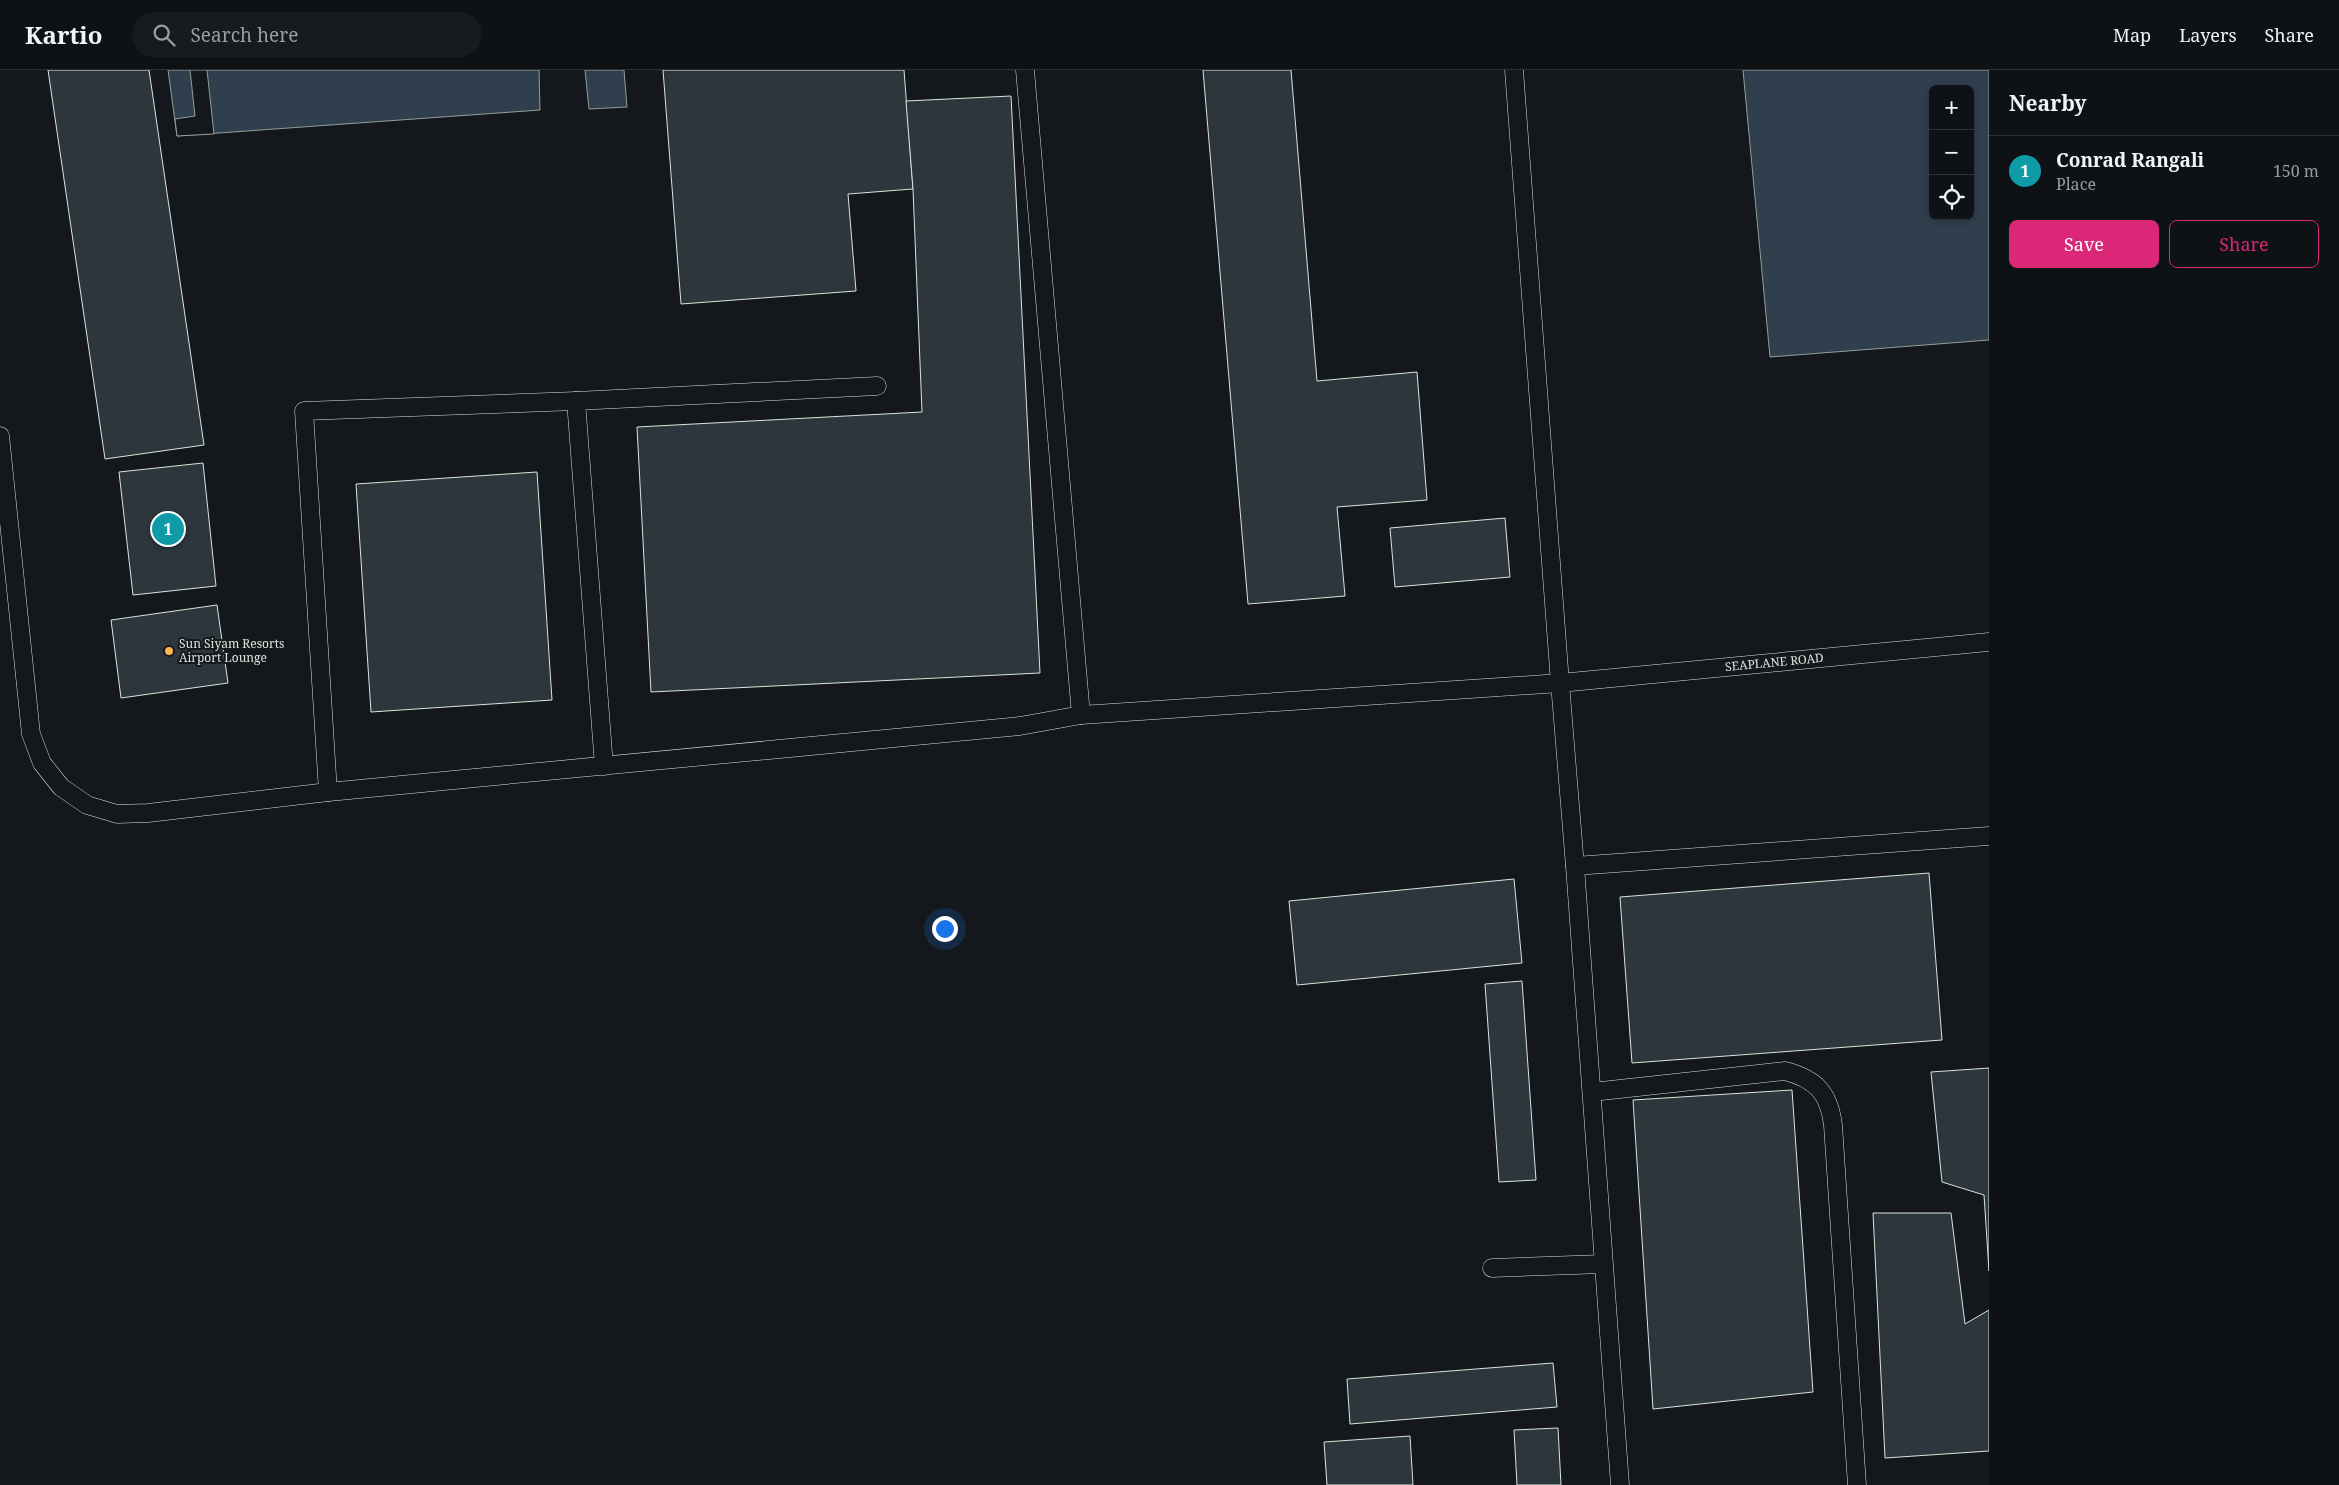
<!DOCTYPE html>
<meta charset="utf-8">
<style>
:root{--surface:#0f1215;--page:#181b1e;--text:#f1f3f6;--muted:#9b9ea0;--line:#2f3234;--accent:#db2777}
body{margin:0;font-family:"Noto Serif",serif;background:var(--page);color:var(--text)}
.controls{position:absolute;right:15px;top:15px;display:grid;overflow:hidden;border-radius:8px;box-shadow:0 2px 8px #0003}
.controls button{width:45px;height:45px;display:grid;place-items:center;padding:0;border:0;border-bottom:1px solid var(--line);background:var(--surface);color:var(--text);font:25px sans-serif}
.you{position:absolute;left:944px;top:858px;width:18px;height:18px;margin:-12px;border:4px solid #fff;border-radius:50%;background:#1a73e8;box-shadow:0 0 0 8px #1a73e833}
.badge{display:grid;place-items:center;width:32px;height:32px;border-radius:50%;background:var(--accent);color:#fff;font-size:16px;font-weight:700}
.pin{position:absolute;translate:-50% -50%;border:2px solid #fff;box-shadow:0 1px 5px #0006}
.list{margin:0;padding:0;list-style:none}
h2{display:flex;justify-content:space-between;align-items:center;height:65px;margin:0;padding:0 20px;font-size:21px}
h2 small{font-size:16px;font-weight:400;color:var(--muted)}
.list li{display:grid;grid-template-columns:32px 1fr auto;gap:15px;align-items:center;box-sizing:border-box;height:70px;padding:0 20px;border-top:1px solid var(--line)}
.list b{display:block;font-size:19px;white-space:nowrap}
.list p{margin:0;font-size:16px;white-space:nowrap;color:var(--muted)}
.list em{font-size:16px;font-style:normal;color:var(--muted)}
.actions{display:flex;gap:10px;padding:15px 20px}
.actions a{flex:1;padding:11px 0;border:1px solid var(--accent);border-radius:8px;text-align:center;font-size:18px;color:var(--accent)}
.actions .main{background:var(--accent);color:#fff}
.icon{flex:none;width:28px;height:28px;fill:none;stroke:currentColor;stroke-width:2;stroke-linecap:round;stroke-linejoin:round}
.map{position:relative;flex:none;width:1989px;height:1415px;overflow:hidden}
header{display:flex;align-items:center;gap:30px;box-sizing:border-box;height:70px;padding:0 25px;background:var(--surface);border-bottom:1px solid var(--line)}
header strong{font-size:24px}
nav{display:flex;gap:28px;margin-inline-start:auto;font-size:18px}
.search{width:350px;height:45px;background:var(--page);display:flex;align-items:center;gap:12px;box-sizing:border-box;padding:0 18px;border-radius:28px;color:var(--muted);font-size:19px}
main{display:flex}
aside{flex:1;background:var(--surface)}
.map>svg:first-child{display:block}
</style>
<header>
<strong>Kartio</strong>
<div class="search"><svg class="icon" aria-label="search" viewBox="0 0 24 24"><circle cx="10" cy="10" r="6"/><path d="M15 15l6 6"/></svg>Search here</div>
<nav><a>Map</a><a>Layers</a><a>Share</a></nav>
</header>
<main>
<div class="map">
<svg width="1989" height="1415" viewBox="0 0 1989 1415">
<rect width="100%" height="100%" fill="#14181c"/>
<g fill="#2f3f4d" stroke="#939e99" fill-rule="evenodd">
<path d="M168 0H539L540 40 177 66Z"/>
<path d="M585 0H624L627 37 589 39Z"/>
<path d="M1743 0H1989V270L1770 287ZM1933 19H1970V146H1933Z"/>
</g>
<path fill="#14181c" stroke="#939e99" d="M190 0H207L214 64 177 66 175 49 195 46Z"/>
<g fill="#2c363c" stroke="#d8e6dc">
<path d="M48 0H149L204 375 105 389Z"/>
<path d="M663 0H904L913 119 848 124 856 221 681 234Z"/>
<path d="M1203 0H1291L1317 311 1417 302 1427 430 1337 437 1345 526 1248 534Z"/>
<path d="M1011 26 1040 603 651 622 637 357 922 342 913 119 906 31Z"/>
<path d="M203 393 216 516 133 525 119 402Z"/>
<path d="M537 402 552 630 371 642 356 414Z"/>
<path d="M1505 448 1510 507 1395 517 1390 458Z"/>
<path d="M217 535 228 613 121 628 111 550Z"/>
<path d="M1929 803 1942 970 1632 993 1620 827Z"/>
<path d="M1514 809 1522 893 1297 915 1289 831Z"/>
<path d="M1522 911 1536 1110 1499 1112 1485 914Z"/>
<path d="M1989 998V1201L1984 1125 1942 1112 1931 1002Z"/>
<path d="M1792 1020 1813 1322 1653 1339 1633 1030Z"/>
<path d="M1873 1143H1951L1965 1254 1989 1240V1381L1885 1388Z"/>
<path d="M1553 1293 1557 1337 1350 1354 1347 1309Z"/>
<path d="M1558 1358 1561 1415H1517L1514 1360Z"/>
<path d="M1410 1366 1413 1415H1327L1324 1372Z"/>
</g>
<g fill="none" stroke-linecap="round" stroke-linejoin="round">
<g stroke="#d8e6dc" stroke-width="19">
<g id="service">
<path d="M1025 0 1081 645"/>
<path d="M1514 0 1560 613 1575 796 1620 1415"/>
<path d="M576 331 604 696"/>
<path id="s1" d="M0 366 31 664 42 693 61 717 87 735 117 744 148 743 328 722 1020 656 1081 645 1560 613 1989 572"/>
<path d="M328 722 304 341 576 331 877 316"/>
<path d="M1575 796 1989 766"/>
<path d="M1592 1022 1785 1001C1816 1009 1829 1023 1833 1055L1857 1415"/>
<path d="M1492 1198 1603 1194"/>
</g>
</g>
<use href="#service" stroke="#14181c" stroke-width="18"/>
</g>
<circle fill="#ffb74d" stroke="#14181c" stroke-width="2" cx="169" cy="581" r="5"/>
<g text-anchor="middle" stroke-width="4" stroke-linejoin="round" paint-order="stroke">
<g font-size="12" fill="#d8e6dc" stroke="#14181c" text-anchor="start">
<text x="179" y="578">Sun Siyam Resorts<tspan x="179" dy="14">Airport Lounge</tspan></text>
</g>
<g font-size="12" fill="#d8e6dc" stroke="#14181c">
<text dy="4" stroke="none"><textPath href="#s1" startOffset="2089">SEAPLANE ROAD</textPath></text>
</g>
</g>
</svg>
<div class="controls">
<button>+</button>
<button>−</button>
<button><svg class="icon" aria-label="locate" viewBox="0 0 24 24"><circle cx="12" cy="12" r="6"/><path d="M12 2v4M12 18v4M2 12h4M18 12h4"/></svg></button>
</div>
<div class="you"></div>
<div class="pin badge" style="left:168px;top:459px;background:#0f9aa8">1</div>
</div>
<aside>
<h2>Nearby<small></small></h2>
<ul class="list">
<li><span class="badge" style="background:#0f9aa8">1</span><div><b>Conrad Rangali</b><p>Place</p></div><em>150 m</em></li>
</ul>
<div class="actions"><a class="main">Save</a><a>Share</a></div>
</aside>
</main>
